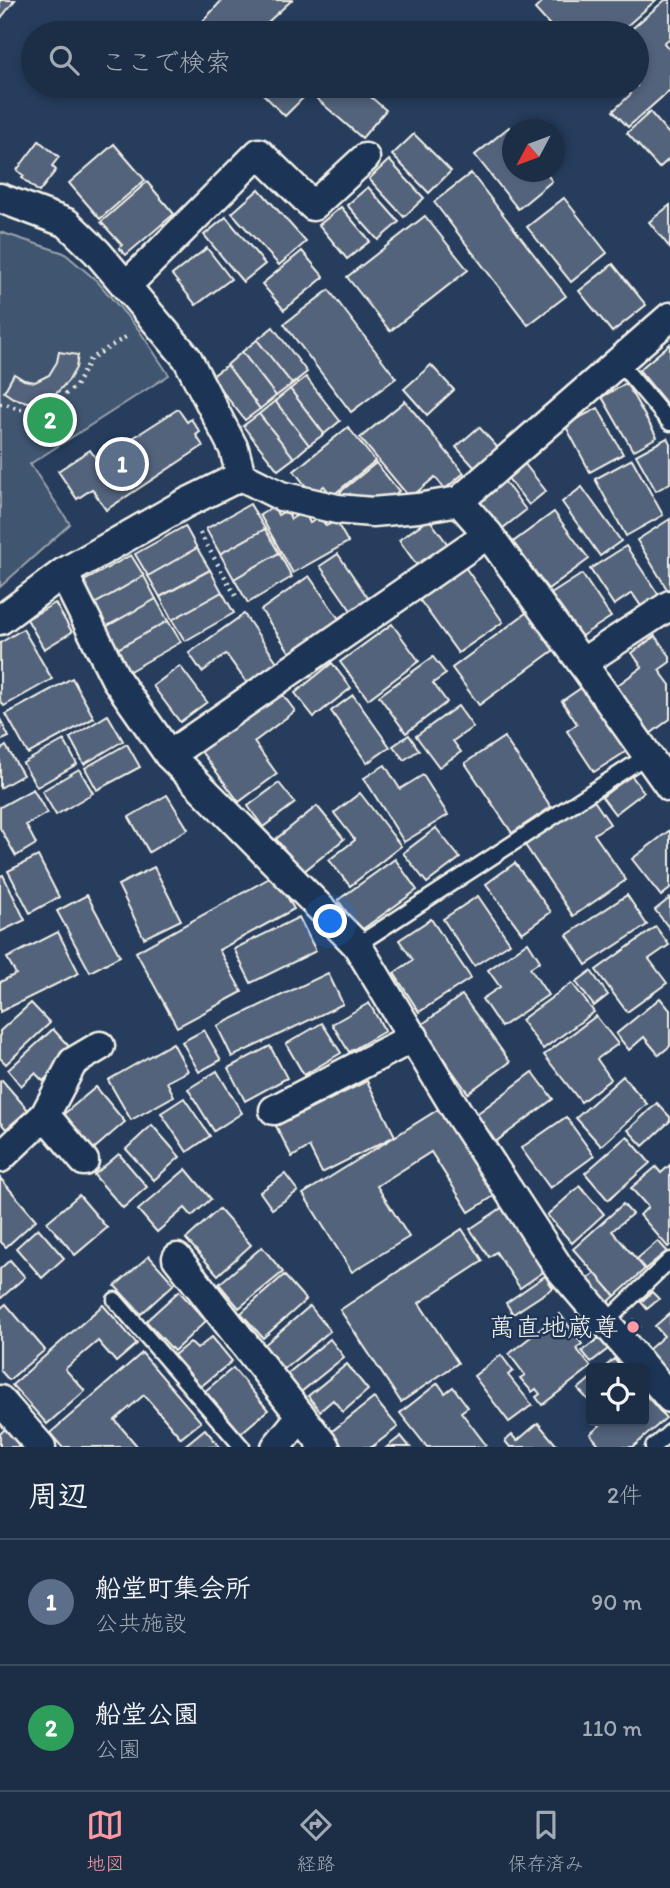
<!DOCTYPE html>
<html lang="ja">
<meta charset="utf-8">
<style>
:root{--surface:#1c2e46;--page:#293a51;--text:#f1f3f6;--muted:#a0a8b3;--line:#3a4a5f;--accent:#ff9aa2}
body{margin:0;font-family:Itim,"Klee One",sans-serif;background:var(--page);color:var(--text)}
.controls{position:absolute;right:21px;bottom:21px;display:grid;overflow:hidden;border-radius:7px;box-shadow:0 4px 10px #0003}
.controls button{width:63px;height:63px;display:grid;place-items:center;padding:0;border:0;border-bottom:2px solid var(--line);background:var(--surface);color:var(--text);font:35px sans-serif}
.compass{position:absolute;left:502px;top:119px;width:63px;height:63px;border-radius:50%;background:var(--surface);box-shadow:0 4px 10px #0003;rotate:229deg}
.you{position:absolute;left:331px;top:922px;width:24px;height:24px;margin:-18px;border:5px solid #fff;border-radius:50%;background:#1a73e8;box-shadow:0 0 0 10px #1a73e833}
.badge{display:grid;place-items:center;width:46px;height:46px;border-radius:50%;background:var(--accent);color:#fff;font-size:23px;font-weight:700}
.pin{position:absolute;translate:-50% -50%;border:4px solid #fff;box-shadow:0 2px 7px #0006}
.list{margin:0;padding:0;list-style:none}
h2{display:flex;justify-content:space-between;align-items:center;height:91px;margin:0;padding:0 28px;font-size:30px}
h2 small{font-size:23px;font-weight:400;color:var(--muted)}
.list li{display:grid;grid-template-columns:46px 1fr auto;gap:21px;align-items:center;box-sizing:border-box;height:126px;padding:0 28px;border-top:2px solid var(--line)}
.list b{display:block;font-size:26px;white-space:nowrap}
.list p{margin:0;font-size:23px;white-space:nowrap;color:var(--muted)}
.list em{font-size:23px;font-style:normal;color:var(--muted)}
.icon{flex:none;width:38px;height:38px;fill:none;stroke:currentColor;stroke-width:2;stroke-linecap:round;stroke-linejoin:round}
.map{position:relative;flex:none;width:670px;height:1447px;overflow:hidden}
.search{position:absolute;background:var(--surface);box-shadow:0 4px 10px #0003;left:21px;right:21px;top:21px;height:77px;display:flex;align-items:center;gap:18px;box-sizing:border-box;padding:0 24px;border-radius:38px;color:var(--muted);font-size:26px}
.sheet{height:343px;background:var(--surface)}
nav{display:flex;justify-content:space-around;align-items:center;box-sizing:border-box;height:98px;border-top:2px solid var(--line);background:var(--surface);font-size:19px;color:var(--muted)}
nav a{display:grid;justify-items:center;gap:4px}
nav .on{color:var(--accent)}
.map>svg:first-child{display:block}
</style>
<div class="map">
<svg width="670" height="1447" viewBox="0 0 670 1447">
<rect width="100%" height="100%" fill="#263d5d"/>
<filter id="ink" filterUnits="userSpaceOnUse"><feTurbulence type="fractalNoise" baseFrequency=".0143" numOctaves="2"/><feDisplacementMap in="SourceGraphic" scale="14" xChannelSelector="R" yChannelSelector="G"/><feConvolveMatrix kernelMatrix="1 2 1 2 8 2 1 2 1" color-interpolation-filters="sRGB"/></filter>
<g filter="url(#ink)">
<path fill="#40546f" stroke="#9aa2ac" stroke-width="2" d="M0 232 64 253 97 281 139 330 169 375 30 464 70 524 0 587Z"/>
<g fill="#52647b" stroke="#f4f1e8" stroke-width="2">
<path d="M0 0H15L0 19Z"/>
<path d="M222 0H292L256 33H197L194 31Z"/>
<path d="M544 0H656L619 33H557L535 9Z"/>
<path d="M665 0H670V38L664 43 670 50V90L628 127 613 111 631 94 624 86H637V33H627Z"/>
<path d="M255 86H315L285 116Z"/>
<path d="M329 86H358L386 110 362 138 317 99Z"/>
<path d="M650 112 670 135V158L659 168 627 133Z"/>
<path d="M509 127 512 132V172H545L552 181 518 209 475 155Z"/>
<path d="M414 134 451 171 429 193 392 155Z"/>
<path d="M39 141 59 157 52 166 56 170 39 192 22 178 24 176 17 170Z"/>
<path d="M114 144 145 180 100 219 69 183Z"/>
<path d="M389 160 424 198 404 217 369 179Z"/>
<path d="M471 173 566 296 528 325 434 202Z"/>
<path d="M147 182 174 214 126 255 119 248 122 245 101 222Z"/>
<path d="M368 187 399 222 378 240 347 205Z"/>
<path d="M259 189 306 242 279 265 232 213Z"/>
<path d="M564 198 607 253 571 282 527 227Z"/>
<path d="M670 205V248L649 222Z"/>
<path d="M341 207 370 241 347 259 319 225Z"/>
<path d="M425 216 468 270 390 331 347 277Z"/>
<path d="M226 217 265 264 243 282 204 235Z"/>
<path d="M207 248 231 279 196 305 172 275Z"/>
<path d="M302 251 324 277 284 310 262 284Z"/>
<path d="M613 264 646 305 612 332 579 291Z"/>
<path d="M329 290 396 378 351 412 284 324Z"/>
<path d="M273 327 307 372 292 384 257 340Z"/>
<path d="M257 340 292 384 276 396 242 352Z"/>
<path d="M670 344V408L639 370Z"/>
<path d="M59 352 78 355 76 368 69 380 52 398 39 402H27L13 398 4 392 14 374 24 380 35 382 49 375 57 362Z"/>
<path d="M242 352 276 396 260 409 227 365Z"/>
<path d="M227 365 260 409 245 420 211 377Z"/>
<path d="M431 365 454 390 427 415 404 389Z"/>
<path d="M306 377 340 421 324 434 290 389Z"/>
<path d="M626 383 657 437 633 451 602 397Z"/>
<path d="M290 389 324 434 309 445 275 401Z"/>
<path d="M275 401 309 445 294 458 259 414Z"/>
<path d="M405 401 464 473 445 489 435 477 410 498 360 438Z"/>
<path d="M598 408 623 454 590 472 565 425Z"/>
<path d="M178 409 187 422 191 419 200 432 196 435 203 446 106 510 92 489 77 499 58 471 90 450 95 457 122 439 125 443Z"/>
<path d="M259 414 294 458 278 470 243 426Z"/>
<path d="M348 427 375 461 332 496 324 486 313 495 294 471Z"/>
<path d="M479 427 498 448 475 468 456 447Z"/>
<path d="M667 438 670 443V483L656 491 636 455Z"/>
<path d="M521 459 546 491 529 505 504 473Z"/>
<path d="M632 459 663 515 626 536 595 479Z"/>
<path d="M376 463 399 491 386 501 381 496 373 502 368 496 358 503 350 494 345 499 340 492Z"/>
<path d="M502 478 526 510 498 532 474 499Z"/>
<path d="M582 487 621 541 600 556 562 502Z"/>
<path d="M250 504 265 529 220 554 206 529Z"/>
<path d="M274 506 278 515 287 510 291 519 304 511 310 523 320 517 326 526 336 521 348 542 293 573 260 515Z"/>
<path d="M554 512 589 559 548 589 513 542Z"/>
<path d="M429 519 449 546 419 568 399 540Z"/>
<path d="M670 519V594L637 540Z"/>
<path d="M185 526 197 548 148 576 135 554Z"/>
<path d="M265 529 279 553 234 579 220 554Z"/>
<path d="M626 546 660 597 643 609 632 593 614 605 590 569Z"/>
<path d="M197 548 210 570 160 597 148 576Z"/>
<path d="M279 553 292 577 248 603 234 579Z"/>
<path d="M338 554 370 601 352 612 320 566Z"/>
<path d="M131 555 144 576 91 606 79 584Z"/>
<path d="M465 567 503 622 458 653 419 599Z"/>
<path d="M210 570 222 592 172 620 160 597Z"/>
<path d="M582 574 611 617 580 637 551 594Z"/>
<path d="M144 576 156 599 104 628 91 606Z"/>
<path d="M309 576 339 619 291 654 261 610Z"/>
<path d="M222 592 234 613 185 641 172 620Z"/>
<path d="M156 599 168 621 116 650 104 628Z"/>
<path d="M55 603 72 632 44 649 27 619Z"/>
<path d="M530 610 558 647 479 705 452 668Z"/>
<path d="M244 614 277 662 247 683 226 654 202 672 189 653Z"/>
<path d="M168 621 181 642 128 672 116 650Z"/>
<path d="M392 624 419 661 368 699 340 662Z"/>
<path d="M23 629 52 679 4 706 0 700V643Z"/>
<path d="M655 636 670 656V662L659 670 670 685V719L646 737 611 690 642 667 632 653Z"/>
<path d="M433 657 446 674 433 683 447 702 406 733 379 696Z"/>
<path d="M332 663 351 688 314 717 295 693Z"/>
<path d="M180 666 207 702 180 722 153 686Z"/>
<path d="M72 678 94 718 28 754 6 714Z"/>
<path d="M587 684 630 749 594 772 567 731 577 724 562 701Z"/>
<path d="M280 691 295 711 254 742 277 774 239 802 200 750Z"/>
<path d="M353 695 390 747 367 763 331 711Z"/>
<path d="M458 706 473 727 453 741 461 752 439 767 416 736Z"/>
<path d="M108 715 123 741 84 764 70 738Z"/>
<path d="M0 719 9 737 0 741Z"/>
<path d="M409 735 419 750 404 760 393 746Z"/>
<path d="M504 737 551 807 512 833 465 763Z"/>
<path d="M64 740 77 764 37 787 23 763Z"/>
<path d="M127 744 140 767 97 790 85 768Z"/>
<path d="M6 746 23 775 0 788V750Z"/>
<path d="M385 765 400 789 423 775 448 815 404 842 364 778Z"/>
<path d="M79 769 93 793 56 815 42 791Z"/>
<path d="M631 775 644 792 615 814 602 797Z"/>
<path d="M279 783 295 803 263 827 248 806Z"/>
<path d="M33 789 47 813 26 825 36 844 16 856 0 828V807Z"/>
<path d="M360 793 401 846 350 886 329 860 355 840 334 813Z"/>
<path d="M167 795 188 829 149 852 129 817Z"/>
<path d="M593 799 610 824 594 834 626 880 573 916 525 845Z"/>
<path d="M317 806 344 839 303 872 276 839Z"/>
<path d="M436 828 460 858 427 883 403 853Z"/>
<path d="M670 830V889L661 896 632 859Z"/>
<path d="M38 856 59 897 30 913 8 871Z"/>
<path d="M395 859 417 890 360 931 338 900Z"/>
<path d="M515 863 551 912 522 933 486 884Z"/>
<path d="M154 867 181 920 144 938 118 885Z"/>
<path d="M3 875 25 920 0 932V876Z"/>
<path d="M275 875 294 909 219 950 242 992 177 1027 136 952Z"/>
<path d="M87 895 120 956 90 972 57 911Z"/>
<path d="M627 895 647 925 586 965 567 935Z"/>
<path d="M478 896 510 943 474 966 443 919Z"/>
<path d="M670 898V929L655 910Z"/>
<path d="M299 917 316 951 251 983 234 949Z"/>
<path d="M431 919 471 978 419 1012 394 973 413 960 399 940Z"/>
<path d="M656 927 669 945 649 959 667 983 627 1012 596 970Z"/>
<path d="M58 932 79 973 0 1012V982L16 974 7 958Z"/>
<path d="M528 942 540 961 530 968 548 995 501 1027 482 999 500 987 488 970Z"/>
<path d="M591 971 608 995 594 1006 576 982Z"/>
<path d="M328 973 343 1004 232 1057 217 1026Z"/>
<path d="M572 983 594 1012 543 1049 521 1020Z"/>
<path d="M462 995 510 1062 468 1093 420 1026Z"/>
<path d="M660 998 670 1010V1046L659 1055 644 1037 629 1050 616 1034Z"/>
<path d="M31 1003 50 1023 6 1064 0 1058V1031Z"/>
<path d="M369 1003 385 1031 349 1052 332 1024Z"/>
<path d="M596 1016 618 1044 597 1059 611 1079 581 1102 544 1055Z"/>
<path d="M322 1023 341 1053 304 1075 286 1044Z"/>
<path d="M53 1029 74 1052 43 1081 35 1073 21 1086 8 1070Z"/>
<path d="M204 1030 221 1060 199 1072 182 1042Z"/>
<path d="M173 1043 188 1071 167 1082 174 1096 131 1120 108 1080Z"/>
<path d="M270 1046 287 1078 245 1101 228 1068Z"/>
<path d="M217 1071 242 1113 214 1131 188 1089Z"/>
<path d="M533 1072 553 1099 494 1143 474 1116Z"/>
<path d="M623 1076 647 1104 601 1146 576 1118Z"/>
<path d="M2 1080 28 1110 6 1129 0 1122V1081Z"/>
<path d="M367 1081 395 1136 322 1173 309 1147 292 1157 276 1126Z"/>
<path d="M96 1087 125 1122 89 1153 59 1118Z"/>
<path d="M184 1098 210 1136 187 1152 161 1113Z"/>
<path d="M657 1103 670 1117V1121L643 1146 628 1130Z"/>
<path d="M439 1109 494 1196 469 1212 431 1152 377 1186 409 1237 352 1272 303 1194Z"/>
<path d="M566 1117 594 1156 550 1188 521 1148Z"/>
<path d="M152 1125 180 1157 154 1180 126 1149Z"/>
<path d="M627 1136 650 1163 608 1200 585 1173Z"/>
<path d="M119 1154 147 1187 123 1208 94 1175Z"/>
<path d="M670 1165V1245L668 1247 640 1215 648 1207 631 1188 656 1167 661 1173Z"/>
<path d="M186 1169 211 1199 192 1216 185 1208 157 1232 138 1210Z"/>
<path d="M285 1174 298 1191 272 1209 260 1192Z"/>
<path d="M0 1178 36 1220 6 1247 0 1241Z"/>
<path d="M580 1186 604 1214 572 1243 547 1215Z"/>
<path d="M79 1195 107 1228 75 1255 47 1222Z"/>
<path d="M623 1204 632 1214 612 1231 645 1269 615 1296 573 1249Z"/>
<path d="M506 1205 549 1268 520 1288 496 1252 489 1257 470 1229Z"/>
<path d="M219 1209 251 1245 218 1275 186 1239Z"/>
<path d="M38 1228 64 1258 42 1278 16 1248Z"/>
<path d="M462 1229 483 1261 419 1303 458 1363 401 1402 340 1310Z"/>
<path d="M658 1241 667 1251 645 1269 637 1259Z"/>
<path d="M262 1247 283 1272 239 1308 219 1284Z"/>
<path d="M149 1256 174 1284 141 1314 115 1286Z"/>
<path d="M10 1260 25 1277 0 1299V1269Z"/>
<path d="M595 1273 615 1296 605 1305 585 1282Z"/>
<path d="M284 1275 306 1300 263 1338 241 1313Z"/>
<path d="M545 1276 553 1288 513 1314 506 1303Z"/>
<path d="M179 1291 206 1321 174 1351 146 1321Z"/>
<path d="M652 1292 659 1299 647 1309 641 1302Z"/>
<path d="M6 1304 45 1350 9 1380 0 1370V1309Z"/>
<path d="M103 1305 137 1344 116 1362 98 1341 65 1369 85 1391 47 1424 12 1385Z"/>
<path d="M310 1306 330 1331 283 1370 263 1346Z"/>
<path d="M670 1313V1376L648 1350 664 1336 655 1326Z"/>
<path d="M560 1314 582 1344 576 1348 591 1367 542 1405 536 1397 540 1394 536 1389 532 1392 520 1378 525 1375 509 1354Z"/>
<path d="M634 1320 640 1327 632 1334 626 1327Z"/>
<path d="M212 1337 232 1361 199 1388 173 1356 190 1342 197 1349Z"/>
<path d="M599 1338 608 1349 591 1362 582 1351Z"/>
<path d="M330 1339 344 1357 301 1392 287 1374Z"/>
<path d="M142 1353 201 1422 181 1438 144 1395 115 1420 138 1447H62L50 1433Z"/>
<path d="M501 1355 513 1371 508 1375 532 1405 509 1422 474 1376Z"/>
<path d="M614 1359 622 1368H604Z"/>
<path d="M347 1364 368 1390 343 1412 333 1400 320 1411 308 1396Z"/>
<path d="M233 1368 268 1410 241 1433 205 1391Z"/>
<path d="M591 1378V1403L578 1389Z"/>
<path d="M438 1383 445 1393 453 1387 468 1407 461 1412 486 1445 483 1447H427L400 1413Z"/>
<path d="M644 1393 666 1418 633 1447H601L590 1434 605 1421H644Z"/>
<path d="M374 1398 398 1427 372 1447H343L331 1432Z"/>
<path d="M538 1423 558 1447H510L505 1441 512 1435 517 1441Z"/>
<path d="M5 1429 22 1447H0V1434Z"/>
<path d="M205 1429 220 1447H183Z"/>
<path d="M401 1436 410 1447H387Z"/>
</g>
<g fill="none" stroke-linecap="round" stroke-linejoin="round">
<g stroke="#f4f1e8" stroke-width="19">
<g id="service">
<path d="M618 361 670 423"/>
<path d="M357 945 648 755"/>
<path d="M115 1300 242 1447"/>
<path d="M606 1322 670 1260"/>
<path d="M653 1447 670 1432"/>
</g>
</g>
<g stroke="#f4f1e8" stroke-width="33">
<g id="minor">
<path d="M0 198 67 223 97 252 187 358 234 449 241 476"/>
<path d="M126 286 259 153 313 206 365 158"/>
<path d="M459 501 670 317"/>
<path d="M63 573 116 679 169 755 357 945 457 1111 559 1268 670 1398"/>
<path d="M0 620 63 573 184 504 241 476 281 496 337 509 372 512 418 508 459 501 488 534 582 663 670 605"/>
<path d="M582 663 670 787"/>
<path d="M169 755 488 534"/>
<path d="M274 1110 414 1037"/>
<path d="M45 1115 84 1161"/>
<path d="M0 1158 45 1115 73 1062 100 1046"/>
<path d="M177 1258 325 1447"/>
<path d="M0 1400 41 1447"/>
<path d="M276 1447 301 1416"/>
</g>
</g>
<g stroke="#f4f1e8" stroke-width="4.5" stroke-dasharray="2 5" stroke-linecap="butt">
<path d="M0 404H6L19 409H34L53 404 76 386 90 359 129 335"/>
<path d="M200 533 238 600"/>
</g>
<use href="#service" stroke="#1d3557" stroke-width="14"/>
<use href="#minor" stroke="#1d3557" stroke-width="28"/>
</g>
</g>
<circle fill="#ff9aa2" stroke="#1d3557" stroke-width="2.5" cx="633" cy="1327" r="7"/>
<g text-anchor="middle" stroke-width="5" stroke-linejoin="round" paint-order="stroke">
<g font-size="26" fill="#f4f1e8" stroke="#1d3557" text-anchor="end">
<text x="619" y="1336">萬直地蔵尊</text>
</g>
</g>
</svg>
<div class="controls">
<button><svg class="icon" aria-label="locate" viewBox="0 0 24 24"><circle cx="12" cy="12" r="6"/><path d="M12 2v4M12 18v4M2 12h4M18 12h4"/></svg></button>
</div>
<svg class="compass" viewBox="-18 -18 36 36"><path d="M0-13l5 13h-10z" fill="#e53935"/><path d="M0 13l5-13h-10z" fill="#a0a8b3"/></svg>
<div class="you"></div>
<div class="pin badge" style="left:122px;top:464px;background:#5c6f8a">1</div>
<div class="pin badge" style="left:50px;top:420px;background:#2e9e5b">2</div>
<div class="search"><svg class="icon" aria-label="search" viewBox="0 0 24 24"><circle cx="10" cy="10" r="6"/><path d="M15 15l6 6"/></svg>ここで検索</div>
</div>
<section class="sheet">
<h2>周辺<small>2件</small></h2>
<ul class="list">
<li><span class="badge" style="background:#5c6f8a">1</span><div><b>船堂町集会所</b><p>公共施設</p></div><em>90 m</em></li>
<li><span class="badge" style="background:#2e9e5b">2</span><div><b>船堂公園</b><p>公園</p></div><em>110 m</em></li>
</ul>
</section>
<nav>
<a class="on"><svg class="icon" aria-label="map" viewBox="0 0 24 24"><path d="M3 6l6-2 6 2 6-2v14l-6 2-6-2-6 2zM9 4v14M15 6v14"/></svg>地図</a>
<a><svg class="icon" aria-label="directions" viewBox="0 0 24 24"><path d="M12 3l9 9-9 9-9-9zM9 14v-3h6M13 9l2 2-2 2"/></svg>経路</a>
<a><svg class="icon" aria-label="saved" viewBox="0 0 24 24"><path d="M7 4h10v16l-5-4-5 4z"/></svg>保存済み</a>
</nav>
